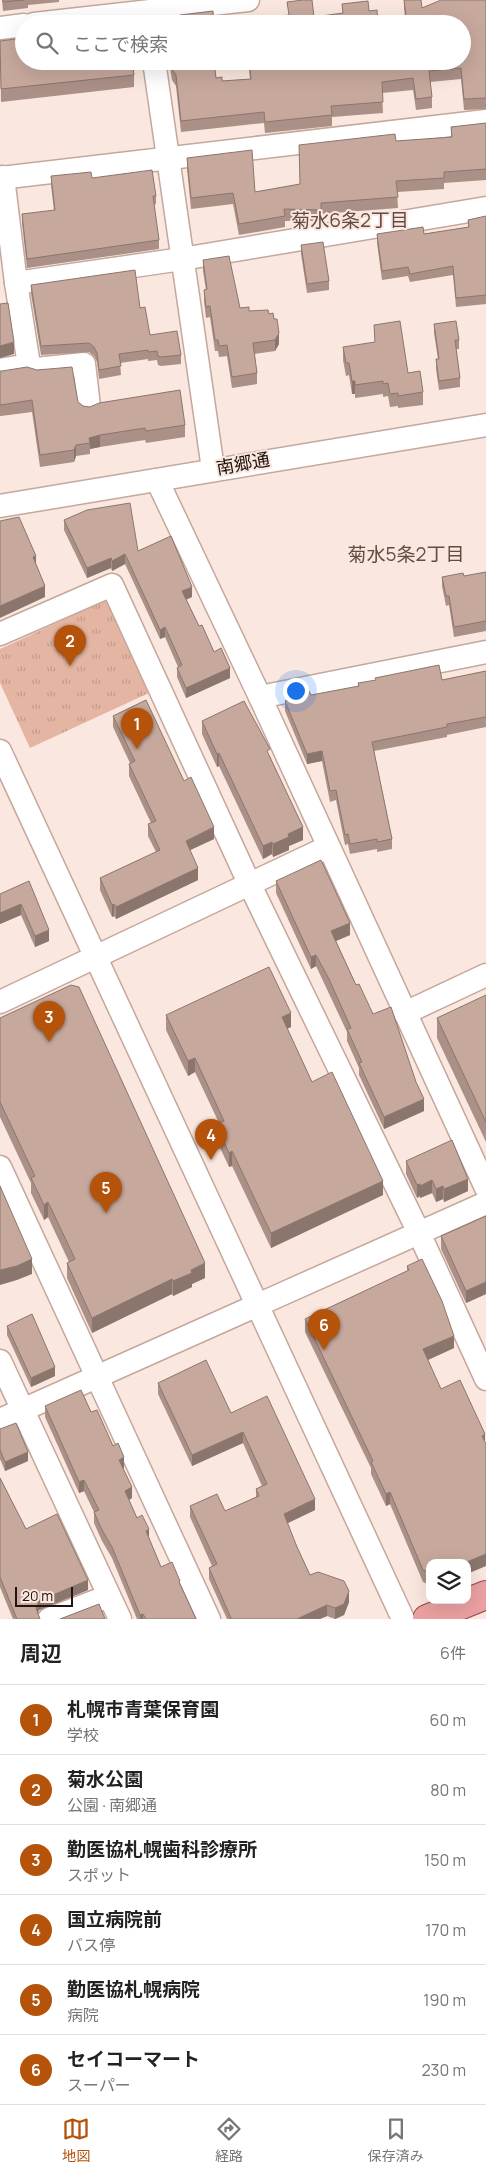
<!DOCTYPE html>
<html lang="ja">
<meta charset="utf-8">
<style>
:root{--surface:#fff;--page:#f2f2f2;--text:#222;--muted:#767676;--line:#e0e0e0;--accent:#b45309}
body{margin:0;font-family:Manrope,"Noto Sans JP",sans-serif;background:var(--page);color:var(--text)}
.controls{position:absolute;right:15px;bottom:15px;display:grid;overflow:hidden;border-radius:10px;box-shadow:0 5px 20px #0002}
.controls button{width:45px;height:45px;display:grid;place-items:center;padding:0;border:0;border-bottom:1px solid var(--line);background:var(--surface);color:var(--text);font:25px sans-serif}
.scale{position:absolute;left:15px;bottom:12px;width:58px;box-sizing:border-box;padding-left:5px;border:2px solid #1f140f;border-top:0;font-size:14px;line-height:18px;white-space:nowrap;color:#1f140f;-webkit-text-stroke:4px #fae7df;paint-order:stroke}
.you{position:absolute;left:295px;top:690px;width:18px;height:18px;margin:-12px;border:4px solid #fff;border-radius:50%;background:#1a73e8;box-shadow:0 0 0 8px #1a73e833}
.badge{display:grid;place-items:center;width:32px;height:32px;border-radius:50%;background:var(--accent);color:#fff;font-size:16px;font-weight:700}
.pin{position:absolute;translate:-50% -41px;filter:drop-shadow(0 1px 2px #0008)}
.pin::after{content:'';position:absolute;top:26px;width:18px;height:15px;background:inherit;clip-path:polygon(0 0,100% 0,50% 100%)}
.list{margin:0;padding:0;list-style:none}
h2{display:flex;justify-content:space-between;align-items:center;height:65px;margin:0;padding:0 20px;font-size:21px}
h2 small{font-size:16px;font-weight:400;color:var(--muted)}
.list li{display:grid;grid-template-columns:32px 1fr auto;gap:15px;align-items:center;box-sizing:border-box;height:70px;padding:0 20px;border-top:1px solid var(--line)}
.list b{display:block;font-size:19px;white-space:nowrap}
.list p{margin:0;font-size:16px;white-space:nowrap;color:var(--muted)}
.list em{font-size:16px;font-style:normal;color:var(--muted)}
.icon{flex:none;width:28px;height:28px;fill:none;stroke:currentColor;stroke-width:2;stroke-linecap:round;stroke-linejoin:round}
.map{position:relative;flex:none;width:486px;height:1619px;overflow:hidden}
.search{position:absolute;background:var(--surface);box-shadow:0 5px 20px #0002;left:15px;right:15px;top:15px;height:55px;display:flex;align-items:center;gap:12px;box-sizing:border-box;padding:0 18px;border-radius:28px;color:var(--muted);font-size:19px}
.sheet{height:485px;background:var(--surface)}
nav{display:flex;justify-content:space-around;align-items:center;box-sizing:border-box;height:70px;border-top:1px solid var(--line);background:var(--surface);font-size:14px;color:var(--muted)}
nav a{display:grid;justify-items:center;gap:2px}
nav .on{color:var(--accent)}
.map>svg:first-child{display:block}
</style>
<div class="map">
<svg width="486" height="1619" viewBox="0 0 486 1619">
<defs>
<pattern id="park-tufts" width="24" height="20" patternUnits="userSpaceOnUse" patternTransform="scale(1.25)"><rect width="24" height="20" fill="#e4b5a2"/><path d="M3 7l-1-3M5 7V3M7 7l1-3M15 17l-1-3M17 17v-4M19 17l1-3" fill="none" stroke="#c39b8a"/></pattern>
</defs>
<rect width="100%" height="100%" fill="#fae7df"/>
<path fill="url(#park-tufts)" d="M109 599 151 692 30 748 0 683V649Z"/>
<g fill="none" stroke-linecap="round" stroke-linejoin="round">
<g stroke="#c5a79b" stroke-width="25">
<g id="minor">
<path d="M34 24 248 0"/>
<path d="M0 28 24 25"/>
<path d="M154 61 213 469"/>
<path d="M3 177 16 283 182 259 486 208"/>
<path d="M0 178 486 121"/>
<path d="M29 365 36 369 84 364 89 406"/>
<path d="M0 370 29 365 16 283"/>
<path d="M157 480 260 697 486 1188"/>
<path d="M0 506 486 425"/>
<path d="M0 634 112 585 249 883 419 1233 486 1379"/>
<path d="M260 697 486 652"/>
<path d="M0 751 403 1619"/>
<path d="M0 1002 328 847"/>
<path d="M405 1013 486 975"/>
<path d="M0 1167 209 1619"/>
<path d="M0 1361 120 1619"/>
<path d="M0 1420 486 1203"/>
<path d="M49 1619 109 1596"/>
</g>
</g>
<g stroke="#9a4745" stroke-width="30">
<path id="major" d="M427 1619 486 1595"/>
</g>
<use href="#minor" stroke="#fff" stroke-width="22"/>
<use href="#major" stroke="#eba1a1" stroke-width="28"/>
</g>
<g fill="#ab9087">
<path d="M2 0H59V2L28 5V8L3 11Z"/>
<path d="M404 0 422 8 486 0V109L464 110 461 79 430 82 432 97V108L416 110 413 90 382 93 383 113 332 117V126L265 133 264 123 181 132 176 86 172 80 170 68V61H214L216 78 222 81 250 79 248 61H462V24H406L404 9Z"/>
<path d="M0 41 134 75V87L1 102Z"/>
<path d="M486 123V180L444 183V189L397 192 398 208 321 214V221H285V227L239 235 233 204 191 209 187 169V158L255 192 300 184 396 141 451 137V127Z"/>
<path d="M51 176 92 178 156 196V204L154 205 159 240V249L27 268 22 223V214L54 211 51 185Z"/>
<path d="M486 216V304L456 307 453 275 410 282 408 276 382 280 377 243V234H424L468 227V220Z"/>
<path d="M301 245 329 281V290L307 293 301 254Z"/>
<path d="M203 260 240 308 249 311 269 314 279 344 275 351 254 354 257 373V384L232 388 227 356 219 357 218 351H215L210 317 206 318 204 301V290H206L203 271Z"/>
<path d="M31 285 140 308 150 335 181 355V364L161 366 158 365 157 360 148 361V359L120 363 121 375 99 379 97 362 94 356 89 352 41 355 31 294Z"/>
<path d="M434 324 459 340V349H456L460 378V387L439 390 436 369V359H438L434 333Z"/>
<path d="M343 347 408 373 423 392V405L398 408V406L390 407 388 396 383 397V394L355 398V394H352L349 375 346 376 343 360Z"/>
<path d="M0 371 78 402 83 406 185 425V437L146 443 145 440 100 447 90 449V454L76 456 74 462 40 467 32 412 1 416H0Z"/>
<path d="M64 520 138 551 192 597 186 600 199 626 230 678 186 698 177 677V668L178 667 165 637 160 639 125 564 112 571 111 568 87 578 64 530Z"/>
<path d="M486 574V631L454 637 449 605 446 606 442 586V577L464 576Z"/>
<path d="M486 671V727L447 735V737L374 751 392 839V849L377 852V849L350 854 348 844 345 845 336 800 330 802 322 761 307 764 285 711V701L358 686V683L442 680Z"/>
<path d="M113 716 184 781 214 839 190 850 198 880 116 919 114 916 112 917 100 890V878L156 852 148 836V824L151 823 129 776V764L130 763 113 727Z"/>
<path d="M202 721 270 756 303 840 289 846V850L273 857 272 854 263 859 219 766 217 767 202 734Z"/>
<path d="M29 881 49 941 35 947 21 915 0 924Z"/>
<path d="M276 881 350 935 336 941 356 985 373 1014 424 1111 384 1129 359 1075V1068L347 1041V1032L316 966 311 969 276 893Z"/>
<path d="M486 987V1142L437 1038V1018L486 996Z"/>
<path d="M166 1015 291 1027 287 1029 312 1082 383 1195 271 1248 232 1166 229 1167 216 1139V1124L219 1123 195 1072 188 1076 166 1030Z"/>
<path d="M0 1018 205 1278 192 1284V1287L173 1296 172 1294 92 1333 67 1278V1263L69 1262 48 1217 44 1220 31 1193V1183L0 1117Z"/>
<path d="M406 1161 468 1191 444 1202 443 1199 436 1202 432 1193 420 1198V1196L417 1198 406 1174Z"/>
<path d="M486 1216V1294L466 1303 441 1249V1236Z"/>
<path d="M407 1266 454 1348 428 1360 430 1585 423 1582 390 1504 386 1506 371 1474V1468L305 1332V1319L407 1271Z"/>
<path d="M7 1326 55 1376 31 1387 7 1335Z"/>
<path d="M158 1383 231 1413 315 1510 287 1523 297 1547 310 1575 349 1602 344 1615 335 1619 327 1616 320 1619H227L209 1579V1568L212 1566 190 1517V1506L225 1511 256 1497V1489L262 1486 243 1443 192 1466 158 1394Z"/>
<path d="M45 1406 91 1412 113 1446 124 1468 123 1469 132 1498 129 1500 137 1518 149 1538 161 1567 180 1586 196 1619H137L112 1558 102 1541 94 1523V1512L84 1491 79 1493 45 1417Z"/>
<path d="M0 1429 28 1461 5 1471 0 1459Z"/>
<path d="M0 1478 26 1529 88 1590 39 1610 38 1613 40 1619H13L0 1587Z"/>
</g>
<g fill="#8b766e">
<path d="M279 333V344L275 351V340Z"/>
<path d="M14 342V354L0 358V346Z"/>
<rect x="352" y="381" width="3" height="13"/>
<path d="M100 435V447L90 449 89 438Z"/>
<path d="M76 445V456L74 462V450Z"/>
<path d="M125 554V564L112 571V561Z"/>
<path d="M36 556V567L33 557Z"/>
<path d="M111 558V568L87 578V568Z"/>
<path d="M45 586V597L0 618V606Z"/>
<path d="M192 587V597L182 601V591Z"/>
<path d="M165 627V637L160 639V630Z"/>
<path d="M230 668V678L186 698V688Z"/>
<path d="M322 751V761L307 764V754Z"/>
<path d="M219 753V766L217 767V754Z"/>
<path d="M214 827V839L186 852V841Z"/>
<path d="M303 827V840L289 846V850L273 857V844L288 834Z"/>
<path d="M272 842V854L263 859V846Z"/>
<path d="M198 868V880L116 919V907Z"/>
<path d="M21 904V915L0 924V913Z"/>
<path d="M114 904V916L112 917V905Z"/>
<path d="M350 923V935L331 943V931Z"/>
<path d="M49 930V941L35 947V936Z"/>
<path d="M316 955V966L311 969V957Z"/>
<path d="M291 1013V1027L282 1031V1017Z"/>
<path d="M195 1058V1072L188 1076V1061Z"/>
<path d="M424 1099V1111L384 1129V1117Z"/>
<path d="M232 1151V1166L229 1167V1153Z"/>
<path d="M468 1179V1191L444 1202V1189Z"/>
<path d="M432 1180V1193L420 1198V1186Z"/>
<path d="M383 1181V1195L271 1248V1233Z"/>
<path d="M420 1184V1196L417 1198V1185Z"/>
<path d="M443 1186V1199L436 1202V1189Z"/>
<path d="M48 1202V1217L44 1220V1205Z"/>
<path d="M32 1259V1274L17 1280 0 1285V1270Z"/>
<path d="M205 1263V1278L192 1284V1287L173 1296V1281L191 1270Z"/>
<path d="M172 1279V1294L92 1333V1318Z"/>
<path d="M486 1282V1294L466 1303V1291Z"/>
<path d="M454 1336V1348L423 1362V1349Z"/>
<path d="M55 1367V1376L31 1387V1378Z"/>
<path d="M243 1432V1443L192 1466V1455Z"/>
<path d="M485 1434V1446L482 1436Z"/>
<path d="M28 1452V1461L5 1471V1462Z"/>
<path d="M124 1457V1468L119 1471V1460Z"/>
<path d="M84 1480V1491L79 1493V1482Z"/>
<path d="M132 1487V1498L125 1502V1491Z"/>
<path d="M390 1492V1504L386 1506V1494Z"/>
<path d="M315 1499V1510L284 1525V1514Z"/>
<path d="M149 1529V1541L146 1531Z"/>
<path d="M486 1554V1566L467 1574V1563H464Z"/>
<path d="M88 1580V1590L39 1610 36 1617V1608L39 1601Z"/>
<path d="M349 1591V1602L344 1615 335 1619V1608Z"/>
<path d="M327 1605V1616L320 1619H297Z"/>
<path d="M143 1614V1619H140V1615Z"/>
</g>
<g fill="#c7a89d" stroke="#8b766e">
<path d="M3 0H24L3 2Z"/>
<path d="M303 0H312L314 17 343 13 342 4 368 1 369 11 377 10 378 24H245L244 21 289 15 287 2Z"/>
<path d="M404 0H421L422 8 441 0H486V98L464 99 461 68 429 71 432 97 416 99 413 78 382 82 383 102 331 106 332 115 265 122 264 112 181 121 176 75 172 69 171 61H214L216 78 222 77V81L251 79 249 61H462V24H407Z"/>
<path d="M213 11 214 24H172V20L180 19V15Z"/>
<path d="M24 38V61H132L134 75 1 89 0 41Z"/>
<path d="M486 123V169L444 172V178L396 181 398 197 321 203V210L284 209 285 216 239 224 233 193 191 198 187 158 252 150 255 192 300 184 299 145 395 134 396 141 452 137 451 127Z"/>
<path d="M152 170 156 196H153L159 240 27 259 22 214 55 210 51 176 91 172 92 178Z"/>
<path d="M486 216V295L456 298 453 266 410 274 408 267 382 271 377 234 423 227 424 234 469 227 468 220Z"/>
<path d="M323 242 329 281 307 284 301 245Z"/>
<path d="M229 256 240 308 249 307V311L268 310 269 314 273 313 274 319H277L279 333 275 340 253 343 257 373 232 377 227 345 219 346 218 340H215L210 306 206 307 204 290 207 289 203 260Z"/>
<path d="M135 270 140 308 145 307 150 335 177 331 181 355 161 357 158 356 157 351 148 352V350L119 354 121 366 99 370 97 353 94 347 89 343 41 346 31 285Z"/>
<path d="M8 303 14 342 0 346V304Z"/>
<path d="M400 321 408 373 420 371 423 392 398 396V393L390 394 388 383 383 384V381L355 385V381H352L349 363H346L343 347 375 342 374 325Z"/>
<path d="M456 321 459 340H455L460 378 439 381 436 359H439L434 324Z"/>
<path d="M27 367 37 370 72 367 78 402 83 406 90 407 99 403 180 390 185 425 146 431 145 428 100 435 89 438 90 443 76 445 74 450 40 455 32 400 1 405 0 404V371H2Z"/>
<path d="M130 503 138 551 171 536 192 587 182 591 199 626 202 625 214 652 221 648 230 668 186 688 177 668 182 665 165 627 160 630 125 554 112 561 111 558 87 568 64 520 87 510Z"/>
<path d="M19 517 36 556 33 557 45 586 0 606V521Z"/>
<path d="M486 572V621L454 627 449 596H446L442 577 463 573 464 576Z"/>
<path d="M439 665 442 680 486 671V717L447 724V727L372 742 392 839 377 842V839L350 844 348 834 345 835 336 790 330 791 322 751 307 754 285 701 309 691 311 695 359 686 358 683 376 680 375 678Z"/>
<path d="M146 700 184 781 191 777 214 827 186 841 198 868 116 907 114 904 112 905 100 878 160 850 148 824 156 821 129 764 135 761 113 716Z"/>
<path d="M244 701 270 749 267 751 303 827 288 834 289 837 273 844 272 842 263 846 219 753 217 754 202 721Z"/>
<path d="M321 860 350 923 331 931 356 985 359 984 373 1014 391 1007 416 1082 424 1099 384 1117 359 1063 362 1062 347 1029 351 1028 329 979 316 955 311 957 276 881Z"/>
<path d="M29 881 49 930 35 936 21 904 0 913V894Z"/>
<path d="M269 967 291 1013 282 1017 312 1082 332 1072 383 1181 271 1233 232 1151 229 1153 216 1124 224 1121 195 1058 188 1061 166 1015Z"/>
<path d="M71 985 79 987 205 1263 191 1270 192 1273 173 1281 172 1279 92 1318 67 1263 75 1259 48 1202 44 1205 31 1178 35 1176 0 1102V1018Z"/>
<path d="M486 995V1122L437 1018Z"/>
<path d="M452 1140 468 1179 444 1189 443 1186 436 1189 432 1180 420 1186V1184L417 1185 406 1161Z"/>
<path d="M0 1186 32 1259 17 1266 0 1270Z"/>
<path d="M486 1216V1282L466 1291 441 1236Z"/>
<path d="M422 1259 442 1301 454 1336 423 1349 441 1389 460 1380 485 1434 482 1436 486 1444V1554L464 1563H430V1572L423 1570 390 1492 386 1494 371 1462 373 1461 305 1319 409 1270 407 1266Z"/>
<path d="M32 1314 55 1367 31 1378 7 1326Z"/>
<path d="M206 1360 231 1413 267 1396 315 1499 284 1514 297 1547 310 1575 318 1572 344 1581 349 1591 344 1604 335 1608 327 1605 297 1619H230L231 1618 209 1568 217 1564 190 1506 217 1494 225 1511 259 1496 256 1489 267 1484 243 1432 192 1455 158 1383Z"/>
<path d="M81 1390 91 1412 97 1410 113 1446 118 1443 124 1457 119 1460 132 1487 125 1491 137 1518 142 1515 149 1529 146 1531 161 1567 172 1562 180 1581 179 1582 196 1619H146L143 1614 140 1615 112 1547 102 1530 94 1512 99 1510 84 1480 79 1482 45 1406Z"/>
<path d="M16 1423 28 1452 5 1462 0 1450V1429Z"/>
<path d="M0 1478 26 1529 57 1514 88 1580 39 1601 36 1608 40 1619H17L0 1577Z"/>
<path d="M99 1604 105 1619H60Z"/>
</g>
<g text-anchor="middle" stroke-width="4" stroke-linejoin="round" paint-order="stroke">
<g font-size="18" fill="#1f140f" stroke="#fae7df">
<text transform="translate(243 464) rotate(-10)" y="6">南郷通</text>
</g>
<g font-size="19" fill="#644a40" stroke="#fae7df">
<text x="350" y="227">菊水6条2丁目</text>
<text x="406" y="561">菊水5条2丁目</text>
</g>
</g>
</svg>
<div class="controls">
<button><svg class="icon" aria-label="layers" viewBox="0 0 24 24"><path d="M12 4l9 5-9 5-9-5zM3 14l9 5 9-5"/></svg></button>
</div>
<div class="scale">20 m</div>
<div class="you"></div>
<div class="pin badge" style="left:137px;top:749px">1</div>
<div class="pin badge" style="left:70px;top:666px">2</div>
<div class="pin badge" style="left:49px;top:1042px">3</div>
<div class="pin badge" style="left:211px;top:1160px">4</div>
<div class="pin badge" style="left:106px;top:1213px">5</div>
<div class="pin badge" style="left:324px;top:1350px">6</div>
<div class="search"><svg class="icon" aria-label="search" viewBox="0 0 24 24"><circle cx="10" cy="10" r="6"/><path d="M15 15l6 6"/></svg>ここで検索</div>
</div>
<section class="sheet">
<h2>周辺<small>6件</small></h2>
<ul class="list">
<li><span class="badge">1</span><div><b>札幌市青葉保育園</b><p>学校</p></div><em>60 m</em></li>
<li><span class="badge">2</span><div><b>菊水公園</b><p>公園 · 南郷通</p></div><em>80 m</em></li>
<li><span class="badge">3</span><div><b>勤医協札幌歯科診療所</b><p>スポット</p></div><em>150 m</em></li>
<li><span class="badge">4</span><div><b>国立病院前</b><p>バス停</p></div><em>170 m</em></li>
<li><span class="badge">5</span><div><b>勤医協札幌病院</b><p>病院</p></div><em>190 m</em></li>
<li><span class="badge">6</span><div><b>セイコーマート</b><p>スーパー</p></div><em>230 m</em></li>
</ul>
</section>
<nav>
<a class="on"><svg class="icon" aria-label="map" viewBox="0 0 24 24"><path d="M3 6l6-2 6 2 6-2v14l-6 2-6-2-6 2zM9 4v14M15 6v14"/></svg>地図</a>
<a><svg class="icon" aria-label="directions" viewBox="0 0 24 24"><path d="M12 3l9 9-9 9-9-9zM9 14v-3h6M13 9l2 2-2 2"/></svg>経路</a>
<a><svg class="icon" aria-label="saved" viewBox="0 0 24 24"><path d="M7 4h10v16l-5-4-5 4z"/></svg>保存済み</a>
</nav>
